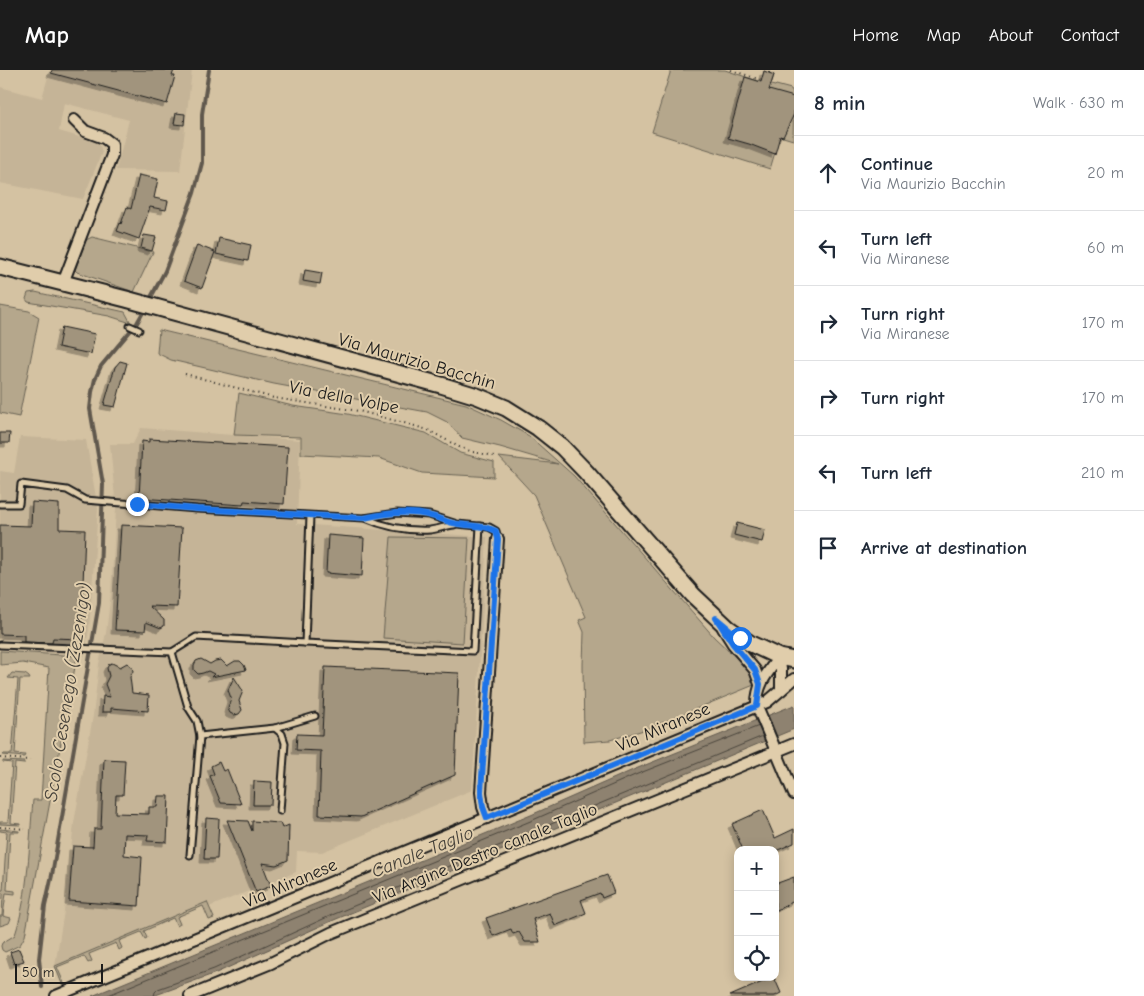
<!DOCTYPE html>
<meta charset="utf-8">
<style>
:root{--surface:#fff;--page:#f2f2f3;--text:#1f2937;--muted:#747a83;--line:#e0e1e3;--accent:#1c1c1c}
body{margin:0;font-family:"Comic Neue",sans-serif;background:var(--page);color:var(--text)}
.controls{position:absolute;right:15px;bottom:15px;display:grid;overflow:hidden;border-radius:10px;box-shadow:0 2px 12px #0003}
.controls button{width:45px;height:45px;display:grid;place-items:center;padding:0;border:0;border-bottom:1px solid var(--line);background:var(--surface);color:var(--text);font:25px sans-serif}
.scale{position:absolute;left:15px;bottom:12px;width:88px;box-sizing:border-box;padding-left:5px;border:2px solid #1c1c1c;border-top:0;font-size:14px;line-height:18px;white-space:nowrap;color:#1c1c1c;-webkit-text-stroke:4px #e0cdab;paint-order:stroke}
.stop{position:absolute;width:15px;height:15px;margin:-11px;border:4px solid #1a73e8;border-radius:50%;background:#fff}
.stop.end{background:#1a73e8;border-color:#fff;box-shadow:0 1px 5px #0008}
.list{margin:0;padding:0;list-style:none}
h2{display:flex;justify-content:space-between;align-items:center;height:65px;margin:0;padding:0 20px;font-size:21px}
h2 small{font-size:16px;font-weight:400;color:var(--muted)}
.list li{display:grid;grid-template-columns:32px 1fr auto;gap:15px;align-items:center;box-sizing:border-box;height:75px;padding:0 20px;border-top:1px solid var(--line)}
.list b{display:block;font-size:19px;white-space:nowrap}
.list p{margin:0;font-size:16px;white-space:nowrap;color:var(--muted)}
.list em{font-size:16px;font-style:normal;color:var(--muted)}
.icon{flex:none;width:28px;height:28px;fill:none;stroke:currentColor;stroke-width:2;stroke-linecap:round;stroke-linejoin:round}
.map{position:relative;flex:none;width:794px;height:926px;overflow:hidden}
header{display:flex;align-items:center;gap:30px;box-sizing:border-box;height:70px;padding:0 25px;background:var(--accent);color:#fff}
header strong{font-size:24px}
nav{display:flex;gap:28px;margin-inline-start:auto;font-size:18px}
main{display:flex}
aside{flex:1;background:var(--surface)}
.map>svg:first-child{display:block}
</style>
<header>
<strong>Map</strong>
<nav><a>Home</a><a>Map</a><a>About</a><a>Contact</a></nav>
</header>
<main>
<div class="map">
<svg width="794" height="926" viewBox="0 0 794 926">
<defs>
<filter id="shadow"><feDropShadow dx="-4" dy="4" stdDeviation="0" flood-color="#0004"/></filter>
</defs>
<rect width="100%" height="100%" fill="#d4c2a2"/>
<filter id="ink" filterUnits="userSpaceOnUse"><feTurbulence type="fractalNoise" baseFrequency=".02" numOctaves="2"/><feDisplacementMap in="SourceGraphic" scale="10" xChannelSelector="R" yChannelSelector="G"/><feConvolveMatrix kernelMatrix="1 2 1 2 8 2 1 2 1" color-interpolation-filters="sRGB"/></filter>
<g filter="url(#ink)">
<g fill="#c5b497">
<path d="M50 0H192L180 101 116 100 129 50 64 33 59 61 99 73 102 82 83 129 0 113V17L42 28Z"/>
<path d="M141 358 300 370 297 454 487 467 472 720 322 782 297 781 296 802 209 837 207 832 55 896 65 835 74 753 93 646 99 594 106 563 111 523 116 439 110 374H133Z"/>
<path d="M20 367 86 370 98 439 89 559 84 586 0 579V401L14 403Z"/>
</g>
<g fill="#b5a78c" stroke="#686254">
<path d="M671 0H725L761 12 764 1 774 5 771 15 775 16 776 15 791 19 794 24 793 70 780 66 770 99 652 62Z"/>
<path d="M92 167 153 182 134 222 77 202 75 200 86 170Z"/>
<path d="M35 222 125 242 131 253 109 246 28 232 26 229 28 223Z"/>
<path d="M0 236 29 241 39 247 19 347 0 343Z"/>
<path d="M159 260 466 334 501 350 529 366 574 406 714 567 749 600 754 615 647 659 610 670 584 672 583 595 584 562 579 550 586 547 534 425 499 387 558 394 500 377 462 368 447 352 427 342 274 314 171 290 157 283Z"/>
<path d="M239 323 293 336 348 344 426 363 460 383 494 392V407L422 403 379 388 301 384V367L234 365Z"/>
<path d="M391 467 469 468 463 573 383 568Z"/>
<path d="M0 581 77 586 25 866 20 875 5 882 2 880 1 876 2 873 15 865C29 822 29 775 33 730H41L49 598 23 593 0 595Z"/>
<path d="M12 603 25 604 29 607 30 609H20L15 684 25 685 24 687 3 685 4 684H12L18 609 8 608Z"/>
<path d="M3 691 24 692V694L15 693 11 753 20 754V755L0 754V752H8L12 693 3 692Z"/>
<path d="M0 759 19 761V762H10L7 820 15 821V824L6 823 3 846 11 848 9 853 0 856V846H2L3 823 0 822V820H3L7 762 0 761Z"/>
<path d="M207 832 214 848 209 850 203 836 177 847 180 854 177 856 173 848 144 861 147 868 145 869 141 862 119 871 122 878 119 880 116 873 89 884 92 891 88 893 84 886 57 897 64 913 62 914 55 896Z"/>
</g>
<path fill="#8e826f" stroke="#60594e" d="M794 635V659L334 850 216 903 153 926H92L531 745 633 700Z"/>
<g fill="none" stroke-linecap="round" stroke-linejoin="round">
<g stroke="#4a453d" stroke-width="1">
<path d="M106 926 533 750 635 705 759 656"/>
<path d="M154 926 155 922 158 919 214 899 332 845 763 666"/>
</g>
<g stroke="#60594e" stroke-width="4">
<path d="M149 231 165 201 194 123 202 93V44L209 0"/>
<path d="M42 917 39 889 45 836 52 805 99 533 103 414 90 339 92 322 95 309 101 296 137 253 146 237"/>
</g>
</g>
<g fill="#a1947d" stroke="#1c1c1c" filter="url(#shadow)">
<path d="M52 0H174L172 6H175L167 34 51 3Z"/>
<path d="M764 1 774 5 769 20 794 27V44L783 67 780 66 775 84 749 74 728 68 745 7 761 12Z"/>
<path d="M176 43 185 44 184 55 174 54Z"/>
<path d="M139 105 158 109 154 128 168 131 166 140 150 137 139 169 117 161 120 153 121 154 127 137 131 139Z"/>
<path d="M144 165 156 167 152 181 141 178Z"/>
<path d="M219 168 251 175 248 191 216 184Z"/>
<path d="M197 175 215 182 202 218 184 211Z"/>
<path d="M305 200 322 203 320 214 303 211Z"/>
<path d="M62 257 95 264 91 284 58 277Z"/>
<path d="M120 291 127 293 115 337 104 335 115 297Z"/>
<path d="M0 363H10L9 373H0Z"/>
<path d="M149 369 288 377 284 434 244 431 243 435 139 428 142 371 149 372Z"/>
<path d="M32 432 59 434V459L85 460 81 569 53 568 52 573 24 572V565L0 564V455L31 456Z"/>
<path d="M737 453 765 460 762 472 734 465Z"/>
<path d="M121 455 182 458 177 537 149 536 164 550V556L161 558 146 552 145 561 115 560Z"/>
<path d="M328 465 364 468 362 506 326 503Z"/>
<path d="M201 589 210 594 215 591 221 590 227 596 235 591H240L244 595 246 600 211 607 214 604 208 601 203 603 198 604 194 600V595L196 591Z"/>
<path d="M112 593 120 597 127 593 132 597 133 601 130 607 132 623 149 625 148 641 111 638V642H102L103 626 110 627 105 614 109 606 107 598 109 594Z"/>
<path d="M325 597 459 603 455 705 361 747 319 745 321 681 296 680 297 664 322 665Z"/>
<path d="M234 607 243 621 239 631 242 640 239 644 234 645 230 643 228 639 231 628 228 620Z"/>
<path d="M104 689 125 690 123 725H116L115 743 149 744V737H157L158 726H169L167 772 147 771 148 765 125 764 124 785 142 787 139 836 69 831 73 776 93 777 94 759H101Z"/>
<path d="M219 692 223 701 227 699 241 734 221 733 210 706 214 704 211 696Z"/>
<path d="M254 711 272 712 271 735H253Z"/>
<path d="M763 740 775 768 794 759V773L778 780H743L732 754Z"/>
<path d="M206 748 219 749 217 789H204Z"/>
<path d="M227 750 248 751 252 761V751L280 753 282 758 289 755 288 790 276 795 262 793 271 816 256 822Z"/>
<path d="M607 805 614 823 602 828 600 823 581 830 586 843 555 856 550 843 533 849 540 872H525L519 862 513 864 511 859 493 866 486 848Z"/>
<path d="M794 807V831L775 841V814Z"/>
<path d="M19 879 24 891 14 894 10 882Z"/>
<path d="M774 907 781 923 775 926H730Z"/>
</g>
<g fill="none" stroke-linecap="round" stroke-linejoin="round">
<g stroke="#1c1c1c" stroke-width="9">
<g id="lane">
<path d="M130 256 139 260"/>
<path d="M0 434H19L21 414 67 420 85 430 197 439 364 448 397 443 429 445 457 454 489 457 496 461 498 469"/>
<path d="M310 446 305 573 473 581 480 456"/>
<path d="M365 448C385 457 408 461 430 460 438 459 446 456 454 455"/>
<path d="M0 575 172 582 196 567 305 573"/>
<path d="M172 582 188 637 197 651 200 666 190 785"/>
<path d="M275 658 315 646"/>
<path d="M200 666 275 658 282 664 285 673 280 741"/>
</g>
</g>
<g stroke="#1c1c1c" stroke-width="14">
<g id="street">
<path d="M63 213 112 85V74L104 68 85 61 74 50"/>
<path d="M723 558 733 574 755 600 760 614"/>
<path d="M779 587C768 602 756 615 757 636L794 724"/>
<path d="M779 587 781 599V620"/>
<path d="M487 748 483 737 481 722 498 469"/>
<path d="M56 926 767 632 794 609"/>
<path d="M190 926 271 893 331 863 794 674"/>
</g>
</g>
<g stroke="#1c1c1c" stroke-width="19">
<path id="secondary" d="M0 197 126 229 441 315 477 326 506 338 538 358 562 377 586 402 693 525 728 558 751 574 779 587 794 590"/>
</g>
<g stroke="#1c1c1c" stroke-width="2" stroke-dasharray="1 4" stroke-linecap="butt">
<path d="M731 0 761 10"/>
<path d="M769 3V0"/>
<path d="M185 304 274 328 359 341 408 354 428 360 459 377 473 382 494 386"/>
<path d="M0 688 30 690"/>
<path d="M0 757 25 759"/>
</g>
<use href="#lane" stroke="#e0cdab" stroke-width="5"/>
<use href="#street" stroke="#e0cdab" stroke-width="10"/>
<use href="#secondary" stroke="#e0cdab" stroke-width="15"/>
</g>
</g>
<g fill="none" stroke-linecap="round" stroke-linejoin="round" filter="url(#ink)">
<path stroke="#1a73e8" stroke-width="6" d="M137 434 197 439 364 448C385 443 410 440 431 446 440 448 448 453 458 454 471 456 484 455 496 461L498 469 481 722 483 737 487 748 757 636 760 614 755 600 733 574 716 548 740 568"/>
</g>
<g text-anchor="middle" stroke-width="4" stroke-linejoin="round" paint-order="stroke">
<g font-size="18" fill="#1c1c1c" stroke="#e0cdab">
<text transform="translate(417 291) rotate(16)" y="6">Via Maurizio Bacchin</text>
<text transform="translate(344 327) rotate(11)" y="6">Via della Volpe</text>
<text transform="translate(663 657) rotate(-23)" y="6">Via Miranese</text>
<text transform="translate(485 783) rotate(-22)" y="6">Via Argine Destro canale Taglio</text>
<text transform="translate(290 813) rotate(-23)" y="6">Via Miranese</text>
</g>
<g font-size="19" font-style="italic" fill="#444039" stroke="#e0cdab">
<text transform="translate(67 622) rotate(-81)" y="7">Scolo Cesenego (Zezenigo)</text>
<text transform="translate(422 781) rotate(-22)" y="7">Canale Taglio</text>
</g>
</g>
</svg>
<div class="controls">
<button>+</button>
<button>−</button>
<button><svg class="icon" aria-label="locate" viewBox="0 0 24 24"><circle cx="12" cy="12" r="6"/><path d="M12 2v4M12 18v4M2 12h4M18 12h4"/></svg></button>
</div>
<div class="scale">50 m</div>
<div class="stop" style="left:740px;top:568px"></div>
<div class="stop end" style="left:137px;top:434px"></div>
</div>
<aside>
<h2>8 min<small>Walk · 630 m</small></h2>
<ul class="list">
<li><svg class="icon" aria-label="ahead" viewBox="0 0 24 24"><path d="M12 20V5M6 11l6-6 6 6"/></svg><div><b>Continue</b><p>Via Maurizio Bacchin</p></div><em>20 m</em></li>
<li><svg class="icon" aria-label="left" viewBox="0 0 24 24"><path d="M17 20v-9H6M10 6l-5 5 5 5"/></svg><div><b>Turn left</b><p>Via Miranese</p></div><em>60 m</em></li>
<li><svg class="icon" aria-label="right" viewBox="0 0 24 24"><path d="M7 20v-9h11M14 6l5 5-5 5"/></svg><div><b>Turn right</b><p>Via Miranese</p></div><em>170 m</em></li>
<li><svg class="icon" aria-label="right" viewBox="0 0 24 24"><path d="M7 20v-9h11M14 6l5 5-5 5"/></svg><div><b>Turn right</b></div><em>170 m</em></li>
<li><svg class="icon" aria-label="left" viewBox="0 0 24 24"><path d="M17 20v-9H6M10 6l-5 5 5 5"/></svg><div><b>Turn left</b></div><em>210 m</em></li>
<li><svg class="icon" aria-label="arrive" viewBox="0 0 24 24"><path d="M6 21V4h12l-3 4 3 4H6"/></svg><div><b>Arrive at destination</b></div></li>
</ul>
</aside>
</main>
